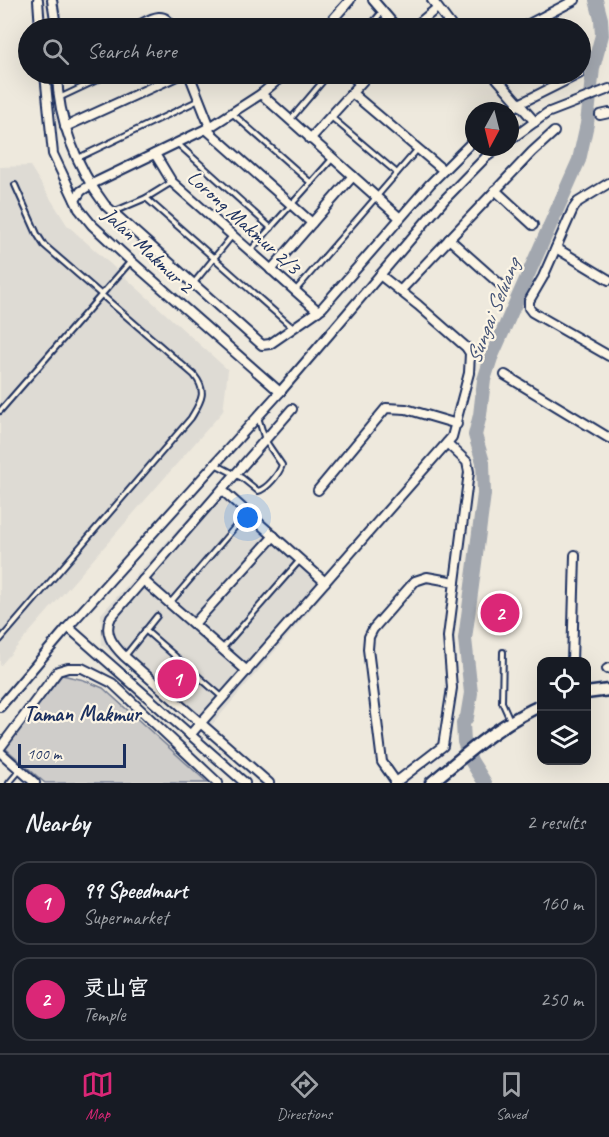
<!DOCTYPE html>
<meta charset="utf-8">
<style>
:root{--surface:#171b24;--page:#20242c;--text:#f1f3f6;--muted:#9ea1a6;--line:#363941;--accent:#db2777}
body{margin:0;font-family:Caveat,"LXGW WenKai TC",sans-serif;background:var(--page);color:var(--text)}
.controls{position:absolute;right:18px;bottom:18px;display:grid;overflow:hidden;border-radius:12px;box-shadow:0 6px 24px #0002}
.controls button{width:54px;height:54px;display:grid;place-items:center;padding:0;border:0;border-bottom:2px solid var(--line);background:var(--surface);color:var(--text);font:30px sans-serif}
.compass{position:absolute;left:465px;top:102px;width:54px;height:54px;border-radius:50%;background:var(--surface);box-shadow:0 6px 24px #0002;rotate:187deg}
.scale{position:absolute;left:18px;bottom:15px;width:108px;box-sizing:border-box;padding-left:6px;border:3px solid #1b2f5e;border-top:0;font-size:16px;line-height:21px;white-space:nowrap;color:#1b2f5e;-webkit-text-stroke:4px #fcf5e5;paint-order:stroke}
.you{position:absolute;left:248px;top:518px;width:21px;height:21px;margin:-15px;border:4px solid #fff;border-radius:50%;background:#1a73e8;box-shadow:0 0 0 9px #1a73e833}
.badge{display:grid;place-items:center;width:39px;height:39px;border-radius:50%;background:var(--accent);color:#fff;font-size:20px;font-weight:700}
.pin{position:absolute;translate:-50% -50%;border:3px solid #fff;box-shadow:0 2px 6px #0006}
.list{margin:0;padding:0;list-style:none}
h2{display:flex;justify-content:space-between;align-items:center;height:78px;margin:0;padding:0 24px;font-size:26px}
h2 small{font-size:20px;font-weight:400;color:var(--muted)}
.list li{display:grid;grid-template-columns:39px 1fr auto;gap:18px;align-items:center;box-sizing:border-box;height:84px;margin:0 12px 12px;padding:0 12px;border:2px solid var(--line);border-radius:18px}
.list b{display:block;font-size:22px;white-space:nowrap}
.list p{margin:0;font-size:20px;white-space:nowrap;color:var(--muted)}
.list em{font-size:20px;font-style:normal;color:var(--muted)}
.icon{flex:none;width:33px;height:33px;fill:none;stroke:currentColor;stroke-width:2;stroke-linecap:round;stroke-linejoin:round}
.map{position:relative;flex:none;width:609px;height:783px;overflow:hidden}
.search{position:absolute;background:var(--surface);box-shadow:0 6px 24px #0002;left:18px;right:18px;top:18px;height:66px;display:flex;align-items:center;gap:15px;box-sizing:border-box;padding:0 21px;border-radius:33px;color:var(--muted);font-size:22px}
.sheet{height:270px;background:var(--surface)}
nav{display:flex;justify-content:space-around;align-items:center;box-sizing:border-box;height:84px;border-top:2px solid var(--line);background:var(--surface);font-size:16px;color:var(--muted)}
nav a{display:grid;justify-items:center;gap:3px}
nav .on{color:var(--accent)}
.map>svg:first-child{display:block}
</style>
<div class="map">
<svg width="609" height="783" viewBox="0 0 609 783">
<rect width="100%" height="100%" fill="#eee9dd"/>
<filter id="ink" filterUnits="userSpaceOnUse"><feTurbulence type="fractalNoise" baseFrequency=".0167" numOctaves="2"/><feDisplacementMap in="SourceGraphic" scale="12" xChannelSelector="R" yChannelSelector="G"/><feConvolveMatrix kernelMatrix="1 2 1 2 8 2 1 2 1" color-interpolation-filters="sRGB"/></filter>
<g filter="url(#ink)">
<g fill="#dedbd4">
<path d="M30 166 67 225 228 370 223 411 0 666V167Z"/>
<path d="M222 481 334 582 204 734 102 645 101 614Z"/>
</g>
<path fill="#cfcdca" stroke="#757e94" stroke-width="1.5" d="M62 675 84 680 103 688 208 783H45L5 748Z"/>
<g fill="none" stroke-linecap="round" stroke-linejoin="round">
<path stroke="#a2a7af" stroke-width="14" d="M485 783 470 759 464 742 463 723 467 717 471 693 465 639 484 494 483 462 475 435 480 415 484 380 491 358 579 160 587 124 593 68 602 35 601 19 596 0"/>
<g stroke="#1b2f5e" stroke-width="8">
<g id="lane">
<path d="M368 28 382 12"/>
<path d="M346 74 358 84"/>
<path d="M59 98 110 74"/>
<path d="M233 114 311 183"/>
<path d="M331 117 397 173"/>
<path d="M290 120 329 74"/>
<path d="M178 144 271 228"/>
<path d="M78 158 199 100"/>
<path d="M146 198 293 328"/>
<path d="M113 212 146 198 172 182"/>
<path d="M250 251 333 158"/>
<path d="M193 284 232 236"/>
<path d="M295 291 417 150"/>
<path d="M0 411 131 261"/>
<path d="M215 464 242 478 258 491C267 489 279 474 282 465L265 440 258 417"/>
<path d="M170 603 247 513"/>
<path d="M145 630 222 697"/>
<path d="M0 640 191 418C201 401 208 392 194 375L44 245 37 234 15 185"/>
<path d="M222 649 300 560"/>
<path d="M503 652 502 702 510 720"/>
<path d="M125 656 157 616"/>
<path d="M9 783 20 770"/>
</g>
</g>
<g stroke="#1b2f5e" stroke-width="12">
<g id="street">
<path d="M38 0 40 28"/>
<path d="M52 0 56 26"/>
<path d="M373 0 397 28"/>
<path d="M432 0 453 28"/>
<path d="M133 28C148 21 164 7 172 28"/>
<path d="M325 28 350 0"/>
<path d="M413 28 437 8"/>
<path d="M521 28 575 0"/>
<path d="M45 74 53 154 79 209 92 225 131 261 280 392"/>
<path d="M57 74C58 120 77 168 105 205L262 345 270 344 322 308 430 184 474 140"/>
<path d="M189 74 210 127"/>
<path d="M493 74 535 122"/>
<path d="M352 93 443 170"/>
<path d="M261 94 400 218"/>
<path d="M509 111 519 104 579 74"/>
<path d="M600 115 609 113"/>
<path d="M65 127 181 74"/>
<path d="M206 129 312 223"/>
<path d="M310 139 369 74"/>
<path d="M510 140 547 113 609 89"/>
<path d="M155 154 172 182 318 311"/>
<path d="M609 183 578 202 573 209 543 277 529 301V308L532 312 609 356"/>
<path d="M495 190 533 225"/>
<path d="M75 200 81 191 92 184 210 127 261 94 285 74"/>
<path d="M449 239 503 287"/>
<path d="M556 248 609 280"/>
<path d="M271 270 353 176"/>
<path d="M400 291 532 152 554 132"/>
<path d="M505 375 609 438"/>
<path d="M318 490 386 408 406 409 457 424"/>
<path d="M143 580 247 671"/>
<path d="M325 582 452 437 469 373 470 353 466 347 418 305 380 275"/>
<path d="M194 624 274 536"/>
<path d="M68 627 245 783"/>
<path d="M572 662 575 555"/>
<path d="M607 669 609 668"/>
<path d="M0 707 68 627 280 392 445 199 486 157 500 147"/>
<path d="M190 735 325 582 222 490"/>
<path d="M0 748 58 671 68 668H82L112 683 218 783"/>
<path d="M0 752 35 783"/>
<path d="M396 782 382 762 368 649 369 637 373 629 415 581 427 577 455 582"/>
<path d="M269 783 124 656C113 645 103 633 111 617L292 409"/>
<path d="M395 783 443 746 452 688 448 637 469 472 467 462 447 443"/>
</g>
</g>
<g stroke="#1b2f5e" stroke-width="15">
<g id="secondary">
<path d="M586 693 609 690"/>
<path d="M431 783C466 754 499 724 542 705"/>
</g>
</g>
<use href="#lane" stroke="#fcf5e5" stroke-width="4"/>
<use href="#street" stroke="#fcf5e5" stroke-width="8"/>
<use href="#secondary" stroke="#fcf5e5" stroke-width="10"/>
</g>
</g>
<g text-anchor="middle" stroke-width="4.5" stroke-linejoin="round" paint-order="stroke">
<g font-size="21" fill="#1b2f5e" stroke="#fcf5e5">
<text transform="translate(244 222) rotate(42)" y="7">Lorong Makmur 2/3</text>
<text transform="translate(148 250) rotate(43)" y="7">Jalan Makmur 2</text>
</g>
<g font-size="22" font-style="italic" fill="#445376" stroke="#fcf5e5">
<text transform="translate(492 311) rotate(-68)" y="8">Sungai Seluang</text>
</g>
<g font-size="22" font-weight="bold" fill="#1b2f5e" stroke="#fcf5e5">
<text x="82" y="721">Taman Makmur</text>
</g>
</g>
</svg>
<div class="controls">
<button><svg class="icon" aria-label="locate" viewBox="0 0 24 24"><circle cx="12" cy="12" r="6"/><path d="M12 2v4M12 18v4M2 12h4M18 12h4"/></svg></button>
<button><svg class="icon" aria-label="layers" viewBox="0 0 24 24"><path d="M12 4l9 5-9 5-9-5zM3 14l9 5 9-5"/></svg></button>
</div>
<svg class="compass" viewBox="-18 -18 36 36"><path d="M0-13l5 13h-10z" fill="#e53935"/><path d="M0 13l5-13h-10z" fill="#9ea1a6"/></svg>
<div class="scale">100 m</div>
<div class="you"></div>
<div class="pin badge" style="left:177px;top:679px">1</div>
<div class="pin badge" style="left:500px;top:613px">2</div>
<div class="search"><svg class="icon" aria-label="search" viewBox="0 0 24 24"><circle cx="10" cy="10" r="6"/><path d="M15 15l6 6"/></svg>Search here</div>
</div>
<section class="sheet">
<h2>Nearby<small>2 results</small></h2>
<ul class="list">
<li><span class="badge">1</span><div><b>99 Speedmart</b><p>Supermarket</p></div><em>160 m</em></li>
<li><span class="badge">2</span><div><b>灵山宫</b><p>Temple</p></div><em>250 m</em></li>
</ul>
</section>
<nav>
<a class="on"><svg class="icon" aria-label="map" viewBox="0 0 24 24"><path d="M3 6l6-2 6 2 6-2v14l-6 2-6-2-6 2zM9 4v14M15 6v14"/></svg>Map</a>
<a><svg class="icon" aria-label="directions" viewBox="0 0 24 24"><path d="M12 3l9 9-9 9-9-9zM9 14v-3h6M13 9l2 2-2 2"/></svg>Directions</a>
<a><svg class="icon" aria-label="saved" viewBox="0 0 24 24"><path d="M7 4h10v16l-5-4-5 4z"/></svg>Saved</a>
</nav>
